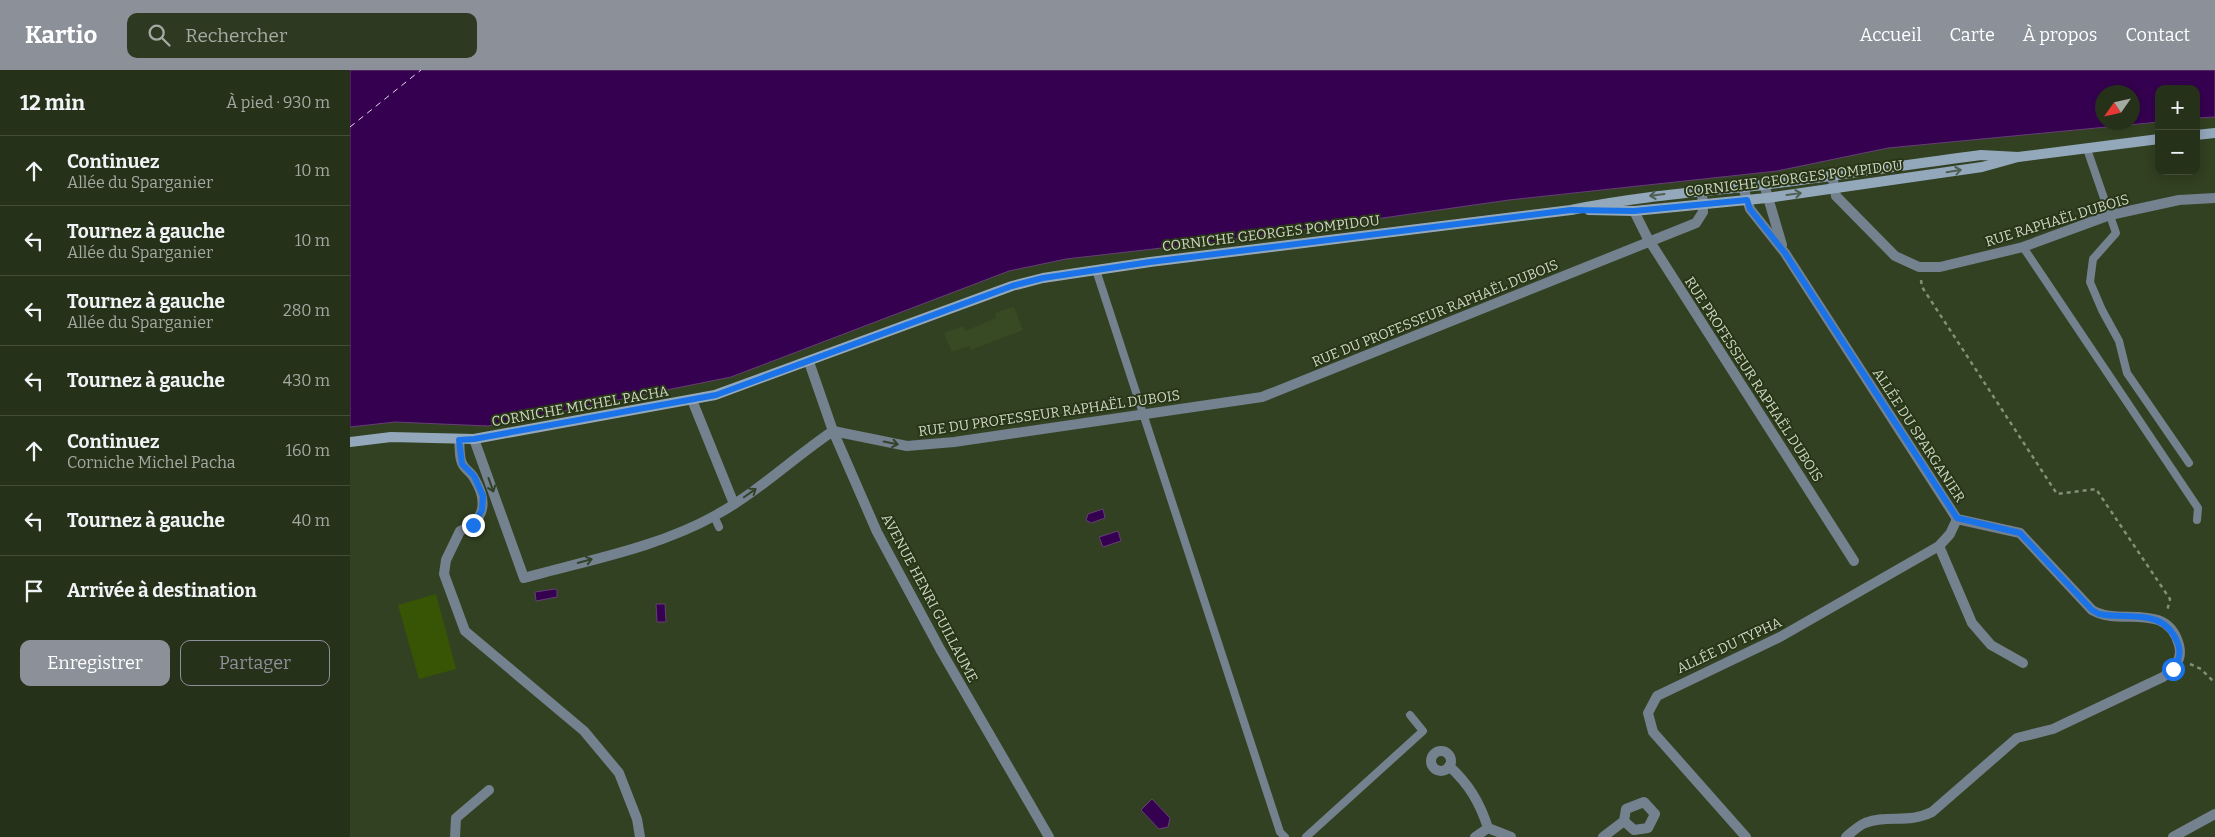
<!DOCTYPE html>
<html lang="fr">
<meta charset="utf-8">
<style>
:root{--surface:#263119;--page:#2e3922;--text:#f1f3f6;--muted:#a4a9a2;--line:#424c38;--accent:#8c9099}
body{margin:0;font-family:Bitter,serif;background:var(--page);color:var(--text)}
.controls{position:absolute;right:15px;top:15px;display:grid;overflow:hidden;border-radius:10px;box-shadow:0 2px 12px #0003}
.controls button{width:45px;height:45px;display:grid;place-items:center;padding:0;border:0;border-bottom:1px solid var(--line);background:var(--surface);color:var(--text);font:25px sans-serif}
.compass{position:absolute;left:1745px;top:15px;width:45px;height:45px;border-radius:50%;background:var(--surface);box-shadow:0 2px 12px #0003;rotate:236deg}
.stop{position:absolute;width:15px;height:15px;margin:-11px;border:4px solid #1a73e8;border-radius:50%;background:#fff}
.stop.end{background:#1a73e8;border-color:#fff;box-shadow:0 1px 5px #0008}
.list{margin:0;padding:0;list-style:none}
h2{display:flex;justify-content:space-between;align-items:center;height:65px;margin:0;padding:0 20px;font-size:21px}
h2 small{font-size:16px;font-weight:400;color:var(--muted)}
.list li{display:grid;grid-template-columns:32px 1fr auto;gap:15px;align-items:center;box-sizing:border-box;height:70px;padding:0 20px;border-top:1px solid var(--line)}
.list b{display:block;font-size:19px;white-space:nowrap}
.list p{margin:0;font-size:16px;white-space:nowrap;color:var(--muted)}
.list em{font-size:16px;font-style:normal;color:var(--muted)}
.actions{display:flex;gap:10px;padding:15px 20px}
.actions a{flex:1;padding:11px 0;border:1px solid var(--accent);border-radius:10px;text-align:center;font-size:18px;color:var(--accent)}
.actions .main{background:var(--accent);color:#fff}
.icon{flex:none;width:28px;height:28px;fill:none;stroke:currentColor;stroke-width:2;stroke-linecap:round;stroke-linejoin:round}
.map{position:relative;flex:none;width:1865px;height:767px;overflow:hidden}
header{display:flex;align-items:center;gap:30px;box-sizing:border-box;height:70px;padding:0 25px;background:var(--accent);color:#fff}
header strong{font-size:24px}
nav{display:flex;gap:28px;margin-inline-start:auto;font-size:18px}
.search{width:350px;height:45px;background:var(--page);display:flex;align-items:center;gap:12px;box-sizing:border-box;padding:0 18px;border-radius:10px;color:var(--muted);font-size:19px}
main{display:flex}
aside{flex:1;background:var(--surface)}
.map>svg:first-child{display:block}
</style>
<header>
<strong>Kartio</strong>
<div class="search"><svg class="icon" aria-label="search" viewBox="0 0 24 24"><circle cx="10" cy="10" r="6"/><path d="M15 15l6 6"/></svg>Rechercher</div>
<nav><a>Accueil</a><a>Carte</a><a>À propos</a><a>Contact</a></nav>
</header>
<main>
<aside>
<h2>12 min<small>À pied · 930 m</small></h2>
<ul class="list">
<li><svg class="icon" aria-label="ahead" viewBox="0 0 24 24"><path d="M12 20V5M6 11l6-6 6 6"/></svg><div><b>Continuez</b><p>Allée du Sparganier</p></div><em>10 m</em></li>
<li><svg class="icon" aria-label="left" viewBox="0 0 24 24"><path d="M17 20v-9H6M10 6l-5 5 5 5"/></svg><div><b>Tournez à gauche</b><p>Allée du Sparganier</p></div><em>10 m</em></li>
<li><svg class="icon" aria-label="left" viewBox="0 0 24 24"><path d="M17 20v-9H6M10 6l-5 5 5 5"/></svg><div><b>Tournez à gauche</b><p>Allée du Sparganier</p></div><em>280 m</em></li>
<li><svg class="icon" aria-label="left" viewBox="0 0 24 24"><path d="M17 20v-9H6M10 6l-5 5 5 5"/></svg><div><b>Tournez à gauche</b></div><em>430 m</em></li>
<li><svg class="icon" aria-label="ahead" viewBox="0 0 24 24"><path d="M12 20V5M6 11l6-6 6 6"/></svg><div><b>Continuez</b><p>Corniche Michel Pacha</p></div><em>160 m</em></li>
<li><svg class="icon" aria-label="left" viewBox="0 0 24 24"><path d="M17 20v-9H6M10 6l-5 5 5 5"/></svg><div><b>Tournez à gauche</b></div><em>40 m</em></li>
<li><svg class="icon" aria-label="arrive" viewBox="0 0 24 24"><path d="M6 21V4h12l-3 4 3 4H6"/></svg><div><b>Arrivée à destination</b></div></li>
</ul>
<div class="actions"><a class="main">Enregistrer</a><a>Partager</a></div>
</aside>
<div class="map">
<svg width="1865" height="767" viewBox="0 0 1865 767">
<rect width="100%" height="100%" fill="#324121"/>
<path fill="#384a23" d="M664 237 673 260 621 280 619 276 602 282 594 263 613 256 615 261 646 248 645 244 649 241Z"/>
<path fill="#385506" d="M86 524 106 599 69 609 48 535Z"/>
<g fill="#360051" stroke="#644074" fill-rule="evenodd">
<path d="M0 0H1865V47L1846 48V19H1809V52L1538 78 1427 101 1159 130 864 172 716 189 659 201 381 307 138 356 45 352 0 357ZM1782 22V52H1752V22Z"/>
<path d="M753 439 755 448 741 453 736 450 738 444Z"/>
<path d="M768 461 771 471 753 477 749 467Z"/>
<path d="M205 519 207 520V527L186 531 185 522Z"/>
<path d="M306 534H315L316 552H307Z"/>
<path d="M802 729 820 748 818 757 809 759 791 740Z"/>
</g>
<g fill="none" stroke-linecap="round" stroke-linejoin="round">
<path stroke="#e5daf0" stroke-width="1" stroke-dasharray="6 5" stroke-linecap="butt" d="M0 57 71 0"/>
<g stroke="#838f76" stroke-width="2.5" stroke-dasharray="4 4" stroke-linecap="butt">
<path d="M1571 210 1572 217 1707 424 1746 419 1820 529 1817 541"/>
<path d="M1840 594 1851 599 1865 613"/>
</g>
<g stroke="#74818e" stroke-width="8">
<path d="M1737 79 1766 163 1743 189 1740 212 1752 240 1769 271 1777 303 1839 393"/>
<path d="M1673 177 1848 438 1847 450"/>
<path d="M746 200 930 762 935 767"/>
<path d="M364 446 369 457"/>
<path d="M956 767 1073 661 1060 645"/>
</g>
<g stroke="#74818e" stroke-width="10">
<path d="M1482 105 1486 126 1545 186 1569 197H1590L1673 177 1760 145 1829 130 1865 128"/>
<path d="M1414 114 1432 175"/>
<path d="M1393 117 1400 139 1435 183 1607 449 1670 463 1742 540C1769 557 1817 530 1829 575 1833 590 1824 599 1813 607L1703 659 1667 668 1582 742C1558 754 1538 744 1515 753 1508 756 1502 762 1496 767"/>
<path d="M1284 141 1297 167 1504 491"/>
<path d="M342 330 384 434"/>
<path d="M124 369 174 508C238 490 307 478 366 445 408 422 443 388 483 361L557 376 604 372 912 327 1346 153 1353 142 1352 120"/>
<path d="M109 370C110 377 109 387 112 393 114 399 121 402 124 408 138 431 136 450 110 461L96 490 94 504 115 561 234 661 269 703 287 749 290 767"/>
<path d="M1589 476 1622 553 1641 575 1673 593"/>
<circle cx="1091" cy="691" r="10"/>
<path d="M1099 696C1119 714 1130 733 1138 758"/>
<path d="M105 767 106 748 139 720"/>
<path d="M1125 767 1138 758 1161 767"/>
<path d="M1253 767 1274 751 1276 739 1294 732 1305 744 1298 758 1284 760 1274 751"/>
<path d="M1396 767 1303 662 1298 643 1307 626 1430 567 1589 476 1600 464 1607 449"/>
<path d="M1823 767 1865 744"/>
</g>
<path stroke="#74818e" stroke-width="10" d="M459 292 483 361 527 462 590 579 699 767"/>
<g stroke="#94a8bc" stroke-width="10">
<path d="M1846 65 1865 63"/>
<path d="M1239 140 1284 141 1417 128 1632 97 1668 87 1809 69"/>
<path d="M0 372 41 367 124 369 365 325 662 216 693 208 800 192 1221 140C1279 128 1336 123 1394 117 1473 108 1552 95 1631 85L1668 87"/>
</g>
</g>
<defs><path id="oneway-shaft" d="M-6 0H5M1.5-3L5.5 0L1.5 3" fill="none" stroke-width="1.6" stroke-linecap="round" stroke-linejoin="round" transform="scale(1.25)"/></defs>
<g stroke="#4e5e51">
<use href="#oneway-shaft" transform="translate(1604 101) rotate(-9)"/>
<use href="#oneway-shaft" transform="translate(1444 124) rotate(-8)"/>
<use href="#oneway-shaft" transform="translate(1307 125) rotate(173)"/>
</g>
<g stroke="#334129">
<use href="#oneway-shaft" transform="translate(541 373) rotate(12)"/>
<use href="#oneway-shaft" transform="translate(141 415) rotate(70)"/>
<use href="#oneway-shaft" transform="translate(400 423) rotate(-35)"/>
<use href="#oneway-shaft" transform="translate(235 491) rotate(-16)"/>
</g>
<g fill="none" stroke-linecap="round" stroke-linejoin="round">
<path stroke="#1a73e8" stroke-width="6" d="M123 455 132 440 133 426 124 406 112 394 109 370 124 369 366 325 662 216 693 208 800 192 1221 140 1284 141 1397 130 1400 139 1435 183 1607 448 1670 463 1742 540 1749 544C1777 550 1812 537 1827 571 1832 582 1829 590 1823 599"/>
</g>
<g text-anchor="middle" stroke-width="4" stroke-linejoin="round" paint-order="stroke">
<g font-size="14" fill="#ced7c4" stroke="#283617">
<text transform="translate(1444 108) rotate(-7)" y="5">CORNICHE GEORGES POMPIDOU</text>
<text transform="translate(1707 150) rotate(-17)" y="5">RUE RAPHAËL DUBOIS</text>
<text transform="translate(921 163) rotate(-7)" y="5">CORNICHE GEORGES POMPIDOU</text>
<text transform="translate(1085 243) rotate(-22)" y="5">RUE DU PROFESSEUR RAPHAËL DUBOIS</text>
<text transform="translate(1404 309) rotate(57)" y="5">RUE PROFESSEUR RAPHAËL DUBOIS</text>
<text transform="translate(230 336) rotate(-10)" y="5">CORNICHE MICHEL PACHA</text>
<text transform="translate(699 343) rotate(-8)" y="5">RUE DU PROFESSEUR RAPHAËL DUBOIS</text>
<text transform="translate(1569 365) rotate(57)" y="5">ALLÉE DU SPARGANIER</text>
<text transform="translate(580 528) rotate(62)" y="5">AVENUE HENRI GUILLAUME</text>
<text transform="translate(1379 575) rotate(-25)" y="5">ALLÉE DU TYPHA</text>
</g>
</g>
</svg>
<div class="controls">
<button>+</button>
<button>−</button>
</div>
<svg class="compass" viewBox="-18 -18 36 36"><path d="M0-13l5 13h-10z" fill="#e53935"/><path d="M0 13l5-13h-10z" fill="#a4a9a2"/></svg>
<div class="stop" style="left:1823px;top:599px"></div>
<div class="stop end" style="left:123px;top:455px"></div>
</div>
</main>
